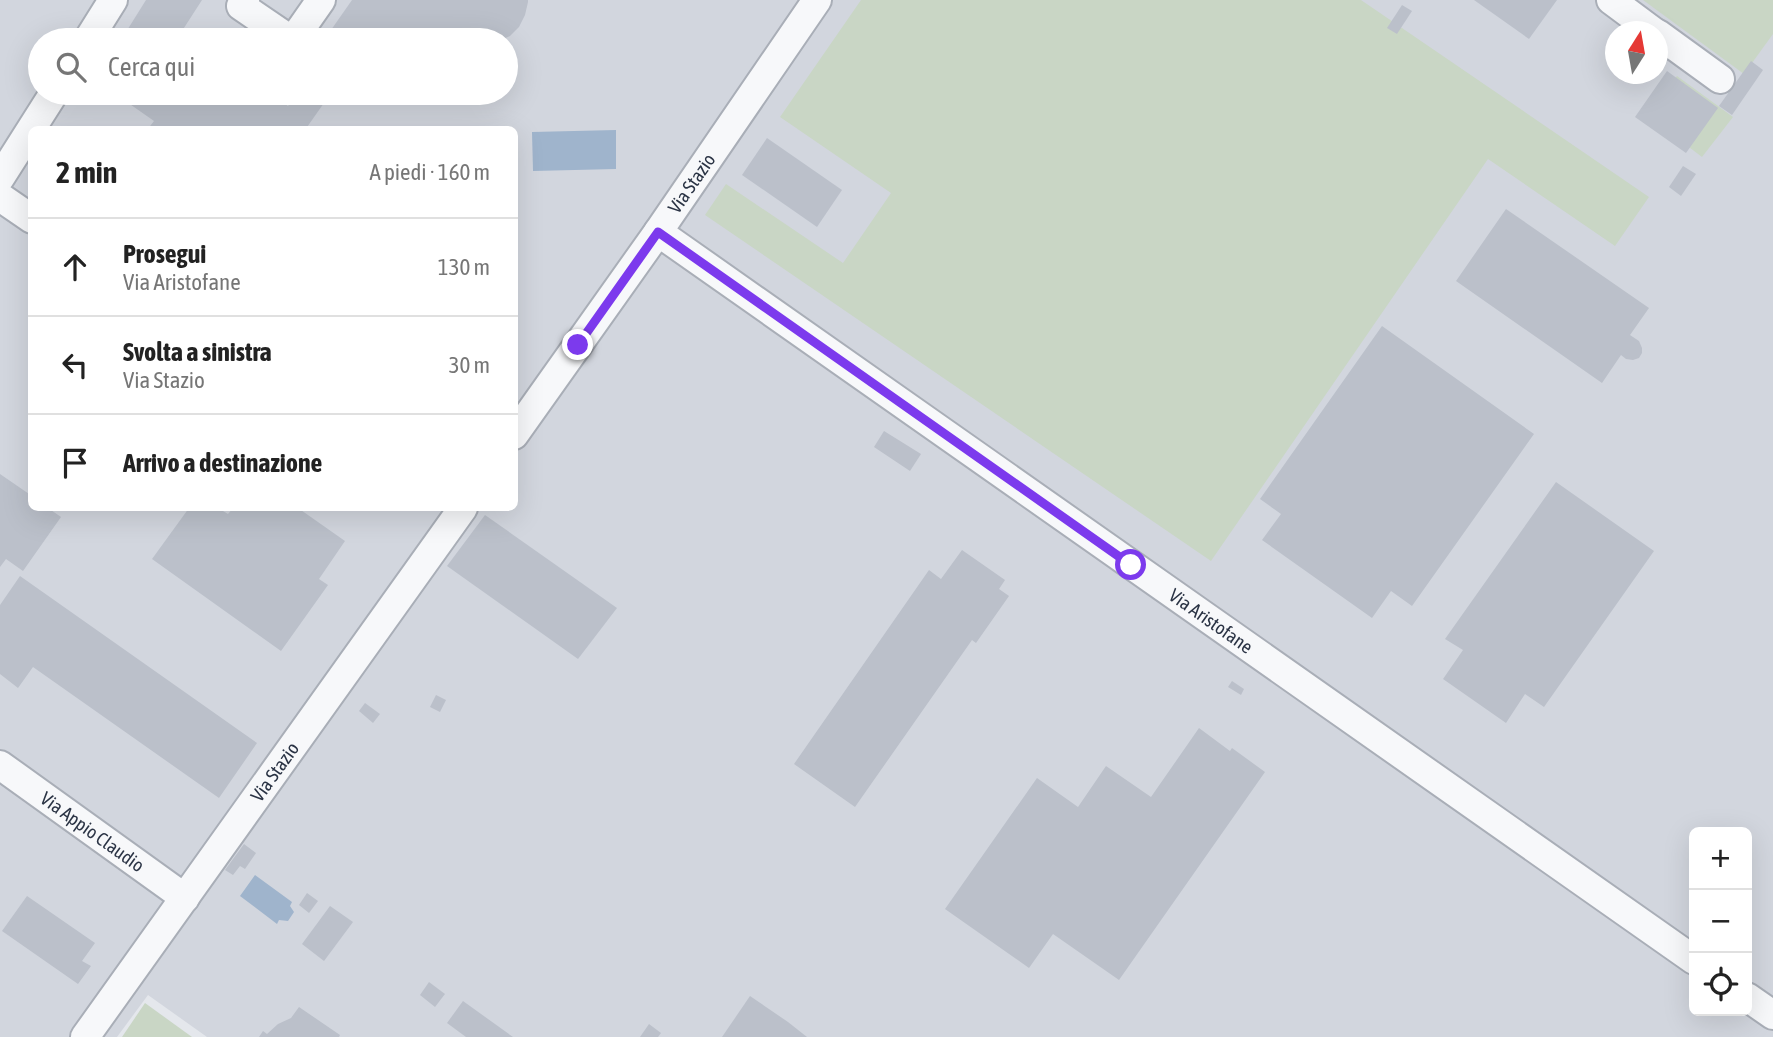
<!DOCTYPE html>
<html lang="it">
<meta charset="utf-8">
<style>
:root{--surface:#fff;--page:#f6f6f6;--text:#222;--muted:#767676;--line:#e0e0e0}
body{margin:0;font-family:"Asap Condensed",sans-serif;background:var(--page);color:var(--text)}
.controls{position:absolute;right:21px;bottom:21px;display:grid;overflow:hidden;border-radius:10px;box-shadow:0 7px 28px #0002}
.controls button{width:63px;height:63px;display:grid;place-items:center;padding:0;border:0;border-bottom:2px solid var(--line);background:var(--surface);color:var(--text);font:35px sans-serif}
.compass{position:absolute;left:1605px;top:21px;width:63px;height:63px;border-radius:50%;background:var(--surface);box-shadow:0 7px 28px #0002;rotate:11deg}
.stop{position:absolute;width:21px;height:21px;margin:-16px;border:5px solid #7c3aed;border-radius:50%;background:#fff}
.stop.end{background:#7c3aed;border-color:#fff;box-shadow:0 2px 7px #0008}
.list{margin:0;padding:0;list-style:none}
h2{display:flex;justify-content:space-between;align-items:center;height:91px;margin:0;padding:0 28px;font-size:30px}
h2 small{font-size:23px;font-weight:400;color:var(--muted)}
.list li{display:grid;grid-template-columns:46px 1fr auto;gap:21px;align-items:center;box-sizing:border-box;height:98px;padding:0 28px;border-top:2px solid var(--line)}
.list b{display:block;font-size:26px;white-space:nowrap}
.list p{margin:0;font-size:23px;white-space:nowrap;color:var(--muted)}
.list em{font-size:23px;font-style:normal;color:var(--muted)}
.icon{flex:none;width:38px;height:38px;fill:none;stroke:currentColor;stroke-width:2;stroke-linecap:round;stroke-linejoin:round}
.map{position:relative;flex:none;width:1773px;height:1037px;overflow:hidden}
.search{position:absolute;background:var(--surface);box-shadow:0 7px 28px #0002;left:28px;top:28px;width:490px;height:77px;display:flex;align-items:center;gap:18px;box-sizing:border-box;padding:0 24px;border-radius:38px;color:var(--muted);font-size:26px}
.panel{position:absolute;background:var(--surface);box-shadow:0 7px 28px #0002;left:28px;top:126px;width:490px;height:385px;border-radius:10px}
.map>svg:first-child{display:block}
</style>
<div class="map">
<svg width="1773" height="1037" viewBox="0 0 1773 1037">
<rect width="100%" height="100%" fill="#e4e7ec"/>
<path fill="#d2d6de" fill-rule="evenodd" d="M0 0H1773V1037H207L148 995 117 1037H0ZM1616 32H1658V74H1616ZM40 40H506V93H40ZM32 130H514V508H32ZM1694 832H1747V1011H1694Z"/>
<g fill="#c9d6c5">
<path d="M861 0H1361L1649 197 1615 246 1488 159 1211 561 705 215 726 184 843 263 891 193 780 117Z"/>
<path d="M1643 0H1773V34L1744 74Z"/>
<path d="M1677 76 1733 117 1702 157 1647 115Z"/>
<path d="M145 1003 192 1037H122Z"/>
</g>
<g fill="#9fb4cc">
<path d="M616 130V169L533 171 532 132Z"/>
<path d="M255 875 292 902 290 906 294 912 288 921 279 920 277 924 240 896Z"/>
</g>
<g fill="#bbc0ca">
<path d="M146 0H202L182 31 196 40H121Z"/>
<path d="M352 0H528V2L525 15 519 27 510 36 501 40H324Z"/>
<path d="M1474 0H1557L1529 39Z"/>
<path d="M1402 5 1412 11 1397 34 1387 28Z"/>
<path d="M1751 61 1763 70 1732 115 1719 106Z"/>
<path d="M1667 71 1718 108 1686 153 1635 117Z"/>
<path d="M114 93H270L288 106 297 93H331L305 130H147L154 121Z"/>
<path d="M767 138 842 190 817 227 742 175Z"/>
<path d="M1683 166 1696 174 1681 196 1669 187Z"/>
<path d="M1506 209 1649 308 1630 335 1639 341 1642 348V353L1639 358 1633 360 1626 359 1621 355 1602 383 1456 281Z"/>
<path d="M1382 326 1534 434 1412 606 1391 591 1372 618 1262 540 1281 514 1260 499Z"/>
<path d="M884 431 921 454 910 471 874 447Z"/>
<path d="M0 474 32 496V508H48L61 517 23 571 6 559 0 567Z"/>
<path d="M1556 482 1654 551 1544 707 1525 694 1506 723 1443 679 1463 650 1445 639Z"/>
<path d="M189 508H218L228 514 233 508H298L345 541 319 579 328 585 281 651 152 559Z"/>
<path d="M485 515 617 608 578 659 447 566Z"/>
<path d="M962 550 1005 580 999 589 1009 596 976 643 972 640 855 807 794 764 929 570 941 579Z"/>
<path d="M20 576 257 743 219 798 33 667 18 688 0 674V605Z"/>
<path d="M1232 681 1244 689 1241 695 1228 687Z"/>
<path d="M436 695 446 700 440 712 430 707Z"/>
<path d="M365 703 380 714 373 723 359 711Z"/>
<path d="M1199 728 1230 751 1232 748 1265 772 1119 980 1053 934 1029 968 945 909 1037 778 1078 807 1106 766 1151 797Z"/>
<path d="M244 844 256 853 245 869 240 866 233 875 225 870Z"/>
<path d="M307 893 318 901 309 913 299 905Z"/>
<path d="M27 896 95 943 82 961 91 966 78 984 2 931Z"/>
<path d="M330 906 353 922 324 961 302 944Z"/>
<path d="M429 982 445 994 435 1007 420 995Z"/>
<path d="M750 996 788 1022 807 1037H722Z"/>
<path d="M463 1001 513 1037H466L447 1023Z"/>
<path d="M299 1007 340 1035 339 1037H259L263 1031 267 1034 278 1024 291 1018Z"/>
<path d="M649 1024 661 1033 658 1037H640Z"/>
</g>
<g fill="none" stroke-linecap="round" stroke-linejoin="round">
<g stroke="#a9aeb7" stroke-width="32">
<g id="street">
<path d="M245 0 241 6 291 40"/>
<path d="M1611 0 1654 32"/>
<path d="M1658 34 1720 79"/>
<path d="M88 40 113 0"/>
<path d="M293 40 321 0"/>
<path d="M0 178 54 93"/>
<path d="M0 197 32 219"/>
<path id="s1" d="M658 232 1694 960"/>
<path id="s2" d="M514 435 658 232 817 0"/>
<path id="s3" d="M0 765 185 898"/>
<path d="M1747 997 1773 1015"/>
<path id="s4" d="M85 1037 463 508"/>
</g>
</g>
<use href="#street" stroke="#f7f8fa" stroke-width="28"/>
</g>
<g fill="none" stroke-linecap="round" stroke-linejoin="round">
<path stroke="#7c3aed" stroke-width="9" d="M578 345 658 232 1131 565"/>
</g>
<g text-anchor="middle" stroke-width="5" stroke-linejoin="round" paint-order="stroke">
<g font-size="19" fill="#2b3445" stroke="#f4f6f9">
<text dy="7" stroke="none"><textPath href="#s2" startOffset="308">Via Stazio</textPath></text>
<text dy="7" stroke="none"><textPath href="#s1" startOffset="676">Via Aristofane</textPath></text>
<text dy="7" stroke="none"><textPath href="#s4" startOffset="326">Via Stazio</textPath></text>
<text dy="7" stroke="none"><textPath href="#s3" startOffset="114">Via Appio Claudio</textPath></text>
</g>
</g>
</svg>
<div class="controls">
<button>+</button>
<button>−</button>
<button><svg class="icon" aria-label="locate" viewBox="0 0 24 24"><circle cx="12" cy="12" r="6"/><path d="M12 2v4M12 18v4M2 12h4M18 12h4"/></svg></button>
</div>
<svg class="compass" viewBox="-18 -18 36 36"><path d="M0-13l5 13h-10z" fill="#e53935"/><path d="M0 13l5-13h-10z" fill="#767676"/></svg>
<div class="stop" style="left:1131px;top:565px"></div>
<div class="stop end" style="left:578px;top:345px"></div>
<div class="search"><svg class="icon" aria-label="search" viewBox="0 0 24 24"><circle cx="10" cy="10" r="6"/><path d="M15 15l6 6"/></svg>Cerca qui</div>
<section class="panel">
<h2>2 min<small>A piedi · 160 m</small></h2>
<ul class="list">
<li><svg class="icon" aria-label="ahead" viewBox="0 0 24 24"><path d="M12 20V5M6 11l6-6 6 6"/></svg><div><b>Prosegui</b><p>Via Aristofane</p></div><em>130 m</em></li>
<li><svg class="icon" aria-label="left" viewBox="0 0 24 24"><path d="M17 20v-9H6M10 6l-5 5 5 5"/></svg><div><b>Svolta a sinistra</b><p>Via Stazio</p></div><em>30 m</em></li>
<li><svg class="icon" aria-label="arrive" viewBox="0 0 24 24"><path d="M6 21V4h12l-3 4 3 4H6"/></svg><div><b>Arrivo a destinazione</b></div></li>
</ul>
</section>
</div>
